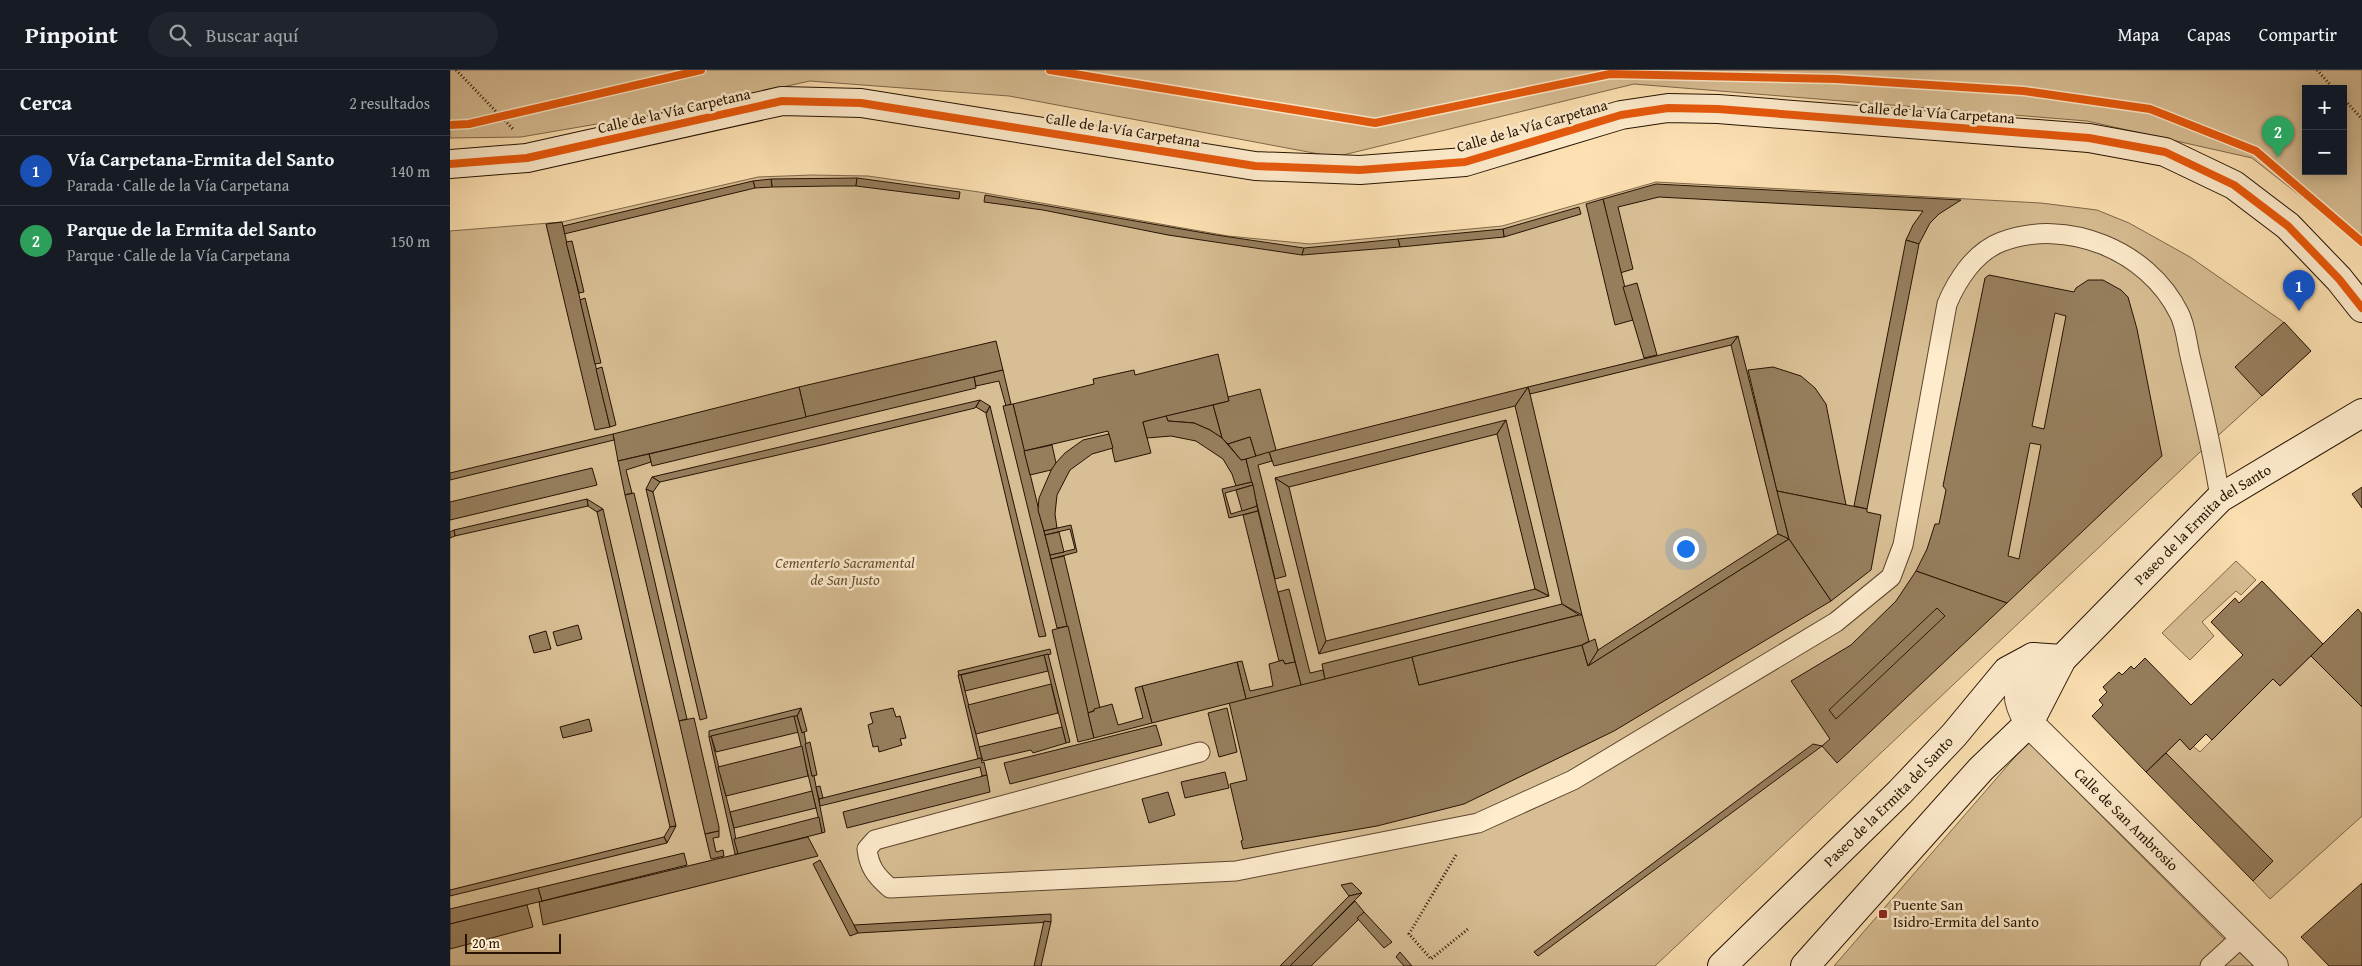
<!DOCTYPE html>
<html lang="es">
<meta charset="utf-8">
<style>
:root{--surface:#171b24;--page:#20242c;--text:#f1f3f6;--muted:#9ea1a6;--line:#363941;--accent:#0f766e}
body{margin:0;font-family:"Gentium Book Plus",serif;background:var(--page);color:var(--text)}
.controls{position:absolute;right:15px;top:15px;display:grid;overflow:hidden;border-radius:0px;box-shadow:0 2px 12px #0003}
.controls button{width:45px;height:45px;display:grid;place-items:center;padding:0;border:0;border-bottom:1px solid var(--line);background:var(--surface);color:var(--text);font:25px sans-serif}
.scale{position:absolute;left:15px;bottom:12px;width:96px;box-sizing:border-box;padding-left:5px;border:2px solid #261301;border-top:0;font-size:14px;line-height:18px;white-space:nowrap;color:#261301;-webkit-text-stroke:4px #feeccd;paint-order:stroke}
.you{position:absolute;left:1235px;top:478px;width:18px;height:18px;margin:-12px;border:4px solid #fff;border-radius:50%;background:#1a73e8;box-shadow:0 0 0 8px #1a73e833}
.badge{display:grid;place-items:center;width:32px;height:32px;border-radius:50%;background:var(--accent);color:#fff;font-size:16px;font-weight:700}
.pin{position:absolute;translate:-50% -41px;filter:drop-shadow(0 1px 2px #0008)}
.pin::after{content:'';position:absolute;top:26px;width:18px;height:15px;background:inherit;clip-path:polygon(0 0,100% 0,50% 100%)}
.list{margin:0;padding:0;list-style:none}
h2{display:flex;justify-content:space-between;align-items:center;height:65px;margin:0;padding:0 20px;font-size:21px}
h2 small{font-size:16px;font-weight:400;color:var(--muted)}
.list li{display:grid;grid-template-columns:32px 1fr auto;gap:15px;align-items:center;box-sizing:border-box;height:70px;padding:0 20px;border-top:1px solid var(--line)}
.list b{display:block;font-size:19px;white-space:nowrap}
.list p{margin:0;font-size:16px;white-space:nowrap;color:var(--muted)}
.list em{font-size:16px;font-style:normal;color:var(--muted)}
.icon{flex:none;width:28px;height:28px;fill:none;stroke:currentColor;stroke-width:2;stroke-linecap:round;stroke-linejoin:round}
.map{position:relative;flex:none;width:1912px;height:896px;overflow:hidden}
header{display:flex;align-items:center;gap:30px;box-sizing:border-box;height:70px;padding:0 25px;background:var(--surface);border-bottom:1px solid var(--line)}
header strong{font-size:24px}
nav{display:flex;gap:28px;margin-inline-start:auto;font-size:18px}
.search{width:350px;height:45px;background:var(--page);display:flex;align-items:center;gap:12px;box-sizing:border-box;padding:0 18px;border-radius:28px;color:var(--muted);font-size:19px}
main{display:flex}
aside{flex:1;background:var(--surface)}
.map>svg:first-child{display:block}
</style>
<header>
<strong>Pinpoint</strong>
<div class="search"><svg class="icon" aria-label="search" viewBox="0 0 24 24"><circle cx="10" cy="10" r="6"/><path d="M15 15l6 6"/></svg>Buscar aquí</div>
<nav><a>Mapa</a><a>Capas</a><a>Compartir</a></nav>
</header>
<main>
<aside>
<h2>Cerca<small>2 resultados</small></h2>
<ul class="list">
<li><span class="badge" style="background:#1a4fb4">1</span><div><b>Vía Carpetana-Ermita del Santo</b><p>Parada · Calle de la Vía Carpetana</p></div><em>140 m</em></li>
<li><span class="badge" style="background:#2e9e5b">2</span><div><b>Parque de la Ermita del Santo</b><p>Parque · Calle de la Vía Carpetana</p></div><em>150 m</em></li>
</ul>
</aside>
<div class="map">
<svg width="1912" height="896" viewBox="0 0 1912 896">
<rect width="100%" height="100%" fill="#fde1b2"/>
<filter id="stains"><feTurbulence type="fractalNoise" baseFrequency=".004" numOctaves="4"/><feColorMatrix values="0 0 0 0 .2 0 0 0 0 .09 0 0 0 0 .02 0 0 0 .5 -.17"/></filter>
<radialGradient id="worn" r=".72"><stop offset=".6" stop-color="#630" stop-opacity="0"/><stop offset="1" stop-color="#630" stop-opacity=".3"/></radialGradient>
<g fill="#d8be94" stroke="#7f684a" fill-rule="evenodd">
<path d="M0 0H1912V174L1802 88 1637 51 1184 14 885 87 559 26 360 11 217 42 71 67 0 68ZM1856 19H1893V101H1856Z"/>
<path d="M362 105 418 106 529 122 778 166 860 174 1052 156 1206 112 1591 133 1647 140 1679 153 1740 187 1832 251 1861 281 1749 383 1205 896H0V161L112 152 308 107Z"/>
<path d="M1786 491 1806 510 1791 525 1786 521 1752 552 1764 566 1740 590 1712 563Z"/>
<path d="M1861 586 1912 637V746L1820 829 1803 811 1823 791 1716 683 1730 669 1740 680 1743 676 1750 682 1823 609 1830 616Z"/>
<path d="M1578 672 1777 872 1752 896H1384Z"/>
<path d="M1787 879 1804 896H1770Z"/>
</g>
<g fill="#967e5d" stroke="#261301" fill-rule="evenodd">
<path d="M407 108 406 116H383L322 117 321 109Z"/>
<path d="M407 108 510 122 509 129 406 116Z"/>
<path d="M321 109 322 117 305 118 303 111Z"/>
<path d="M303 111 305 118 114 164 113 156Z"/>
<path d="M1206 114 1511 130 1489 144 1480 153 1469 174 1456 170 1463 155 1473 141 1209 127 1168 137 1183 199 1170 203 1153 129Z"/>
<path d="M535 125 766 165 854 178 852 185 718 165 593 140 534 132Z"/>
<path d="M1153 129 1183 250 1165 255 1136 134Z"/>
<path d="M1129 137 1131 144 1054 167 1053 159Z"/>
<path d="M112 152 160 357 145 360 96 154Z"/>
<path d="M1053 159 1054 167 950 177 948 169Z"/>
<path d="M948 169 950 177 852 185 854 178Z"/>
<path d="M1456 170 1469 174 1417 439 1404 436Z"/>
<path d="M122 171 134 222 129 223 116 172Z"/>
<path d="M1539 205 1624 222 1626 218 1638 210H1653L1671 220 1678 227 1687 259 1712 386 1557 533 1466 501 1477 479 1485 454H1489L1496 420 1493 416 1513 317 1535 208ZM1605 243 1616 246 1594 359 1582 356ZM1580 373 1591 375 1569 489 1558 486Z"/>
<path d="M1187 213 1207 285 1194 288 1173 217Z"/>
<path d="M135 228 151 293 145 294 130 230Z"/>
<path d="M1834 252 1861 281 1812 326 1785 297Z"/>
<path d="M1288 266 1330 432 1339 469 1328 464 1281 275Z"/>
<path d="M1288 266 1281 275 1080 324 1078 317Z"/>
<path d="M546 271 553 300 356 347 349 317Z"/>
<path d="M768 284 779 331 693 352 701 383 665 392 658 361 574 381 563 334 644 314 643 309 684 300 685 305Z"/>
<path d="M152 297 166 355 160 357 146 299Z"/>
<path d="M1323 297 1351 306 1365 318 1376 334 1396 435 1327 421 1298 300Z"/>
<path d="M553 300 561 334 556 336 549 311 526 316 524 307Z"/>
<path d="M524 307 526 318 202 396 199 384Z"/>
<path d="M349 317 356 347 168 391 163 364Z"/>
<path d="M1078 317 1080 324 1132 545 1112 534 1065 336Z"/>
<path d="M1078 317 1065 336 824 396 819 382Z"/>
<path d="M810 319 826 380 806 387 800 367 778 374 772 368 763 335 779 331 778 327Z"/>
<path d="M530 330 540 336 536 343 526 337Z"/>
<path d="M530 330 525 338 376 374 210 412 202 407Z"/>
<path d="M563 334 594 461 618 556 607 558 553 336Z"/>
<path d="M763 335 772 368 760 360 744 353 718 351 716 346Z"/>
<path d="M540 336 596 566 589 567 536 344Z"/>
<path d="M716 346 718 351 744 353 760 360 772 368 791 390 796 389 802 412 786 416 782 404 773 389 746 371 721 366 697 368 693 352Z"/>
<path d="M1056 350 1047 364 839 417 825 408Z"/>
<path d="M1056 350 1099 526 1085 519 1047 364Z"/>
<path d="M163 364 164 370 0 410V403Z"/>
<path d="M659 364 663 378 642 384 620 400 607 425 605 444 607 458 594 461 588 440 589 428 603 396 615 383 633 370Z"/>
<path d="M800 367 806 387 791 390 778 374Z"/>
<path d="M602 375 606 393 601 400 580 405 574 381Z"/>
<path d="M819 382 822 391 808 395 836 506 825 509 796 389Z"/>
<path d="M199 384 201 392 176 400 182 423 175 425 168 391Z"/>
<path d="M142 398 147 415 0 450V432Z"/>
<path d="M202 407 210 412 203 422 196 419Z"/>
<path d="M825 408 839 417 876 571 869 584Z"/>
<path d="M802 412 803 415 775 423 781 444 807 436 808 441 779 448 772 419Z"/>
<path d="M803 415 807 436 792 441 786 420Z"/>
<path d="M1912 417V438L1902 424Z"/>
<path d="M196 419 203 422 257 648 250 650Z"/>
<path d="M1327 421 1417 439V442L1431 445 1421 500 1381 531 1339 469Z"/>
<path d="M184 423 237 649 229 651 175 425Z"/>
<path d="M137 429 153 439 147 442 138 436Z"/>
<path d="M137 429 138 436 5 466 4 460Z"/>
<path d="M153 439 226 756 220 757 147 442Z"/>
<path d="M808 441 845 592 835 594 833 590 829 591 793 445Z"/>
<path d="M621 455 627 482 601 489 600 485 625 479 620 459 595 465 594 461Z"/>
<path d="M4 460 5 466 0 468V462Z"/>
<path d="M609 462 614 482 600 485 595 465Z"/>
<path d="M1328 464 1339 469 1138 596 1148 580Z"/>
<path d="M1339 469 1381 531 1164 661 1014 734 927 756 793 779 791 771 793 770 780 714 797 710 779 632 962 587 969 615 1132 575 1138 596Z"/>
<path d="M614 486 650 638 638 643 601 489Z"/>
<path d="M1466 501 1557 533 1387 693 1372 676 1380 669 1341 611 1401 575 1446 531Z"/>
<path d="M1812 511 1873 574 1830 616 1823 609 1762 670 1756 664 1740 680 1730 669 1696 702 1642 646 1653 635 1649 630 1657 622 1653 617 1669 602 1672 605 1681 596 1684 599 1695 588 1741 635 1793 585 1761 552 1785 528 1789 533Z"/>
<path d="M839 519 860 603 873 600 875 609 851 615 828 522Z"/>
<path d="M1085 519 1099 526 869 584 876 571Z"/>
<path d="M1112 534 1129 545 875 609 872 594Z"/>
<path d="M1487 538 1495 546 1386 649 1379 640Z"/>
<path d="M1908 539 1912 544V637L1861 586Z"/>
<path d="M1129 545H1132L1139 571 1132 575 969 615 962 587Z"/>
<path d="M128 555 132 569 107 576 103 562Z"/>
<path d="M618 556 644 668 628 672 602 560Z"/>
<path d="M96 561 101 579 84 583 79 566Z"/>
<path d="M1145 569 1148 580 1138 596 1132 575Z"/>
<path d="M600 579 601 584 509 605 508 601Z"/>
<path d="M598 584 620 672 616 673 594 585Z"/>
<path d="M594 585 598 601 515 621 511 605Z"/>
<path d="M833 590 835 594 845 592 851 615 796 629 787 592 792 591 800 621 823 616 819 594Z"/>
<path d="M787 592 796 629 702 653 692 616Z"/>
<path d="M508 605H511L532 688 528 689Z"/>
<path d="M601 614 608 643 526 664 518 635Z"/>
<path d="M692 616 702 653 644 668 638 643 644 641V639L662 634 668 655 693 648 685 618Z"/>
<path d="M351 638 357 661 352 663 347 646Z"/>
<path d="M351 638 347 646 259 667V661Z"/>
<path d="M443 638 446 647 450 646 456 668 450 669 452 675 429 682 428 676 423 677 418 655 423 653 420 643Z"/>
<path d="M777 638 787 682 769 687 758 643Z"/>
<path d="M344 646 349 662 266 682 261 666Z"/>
<path d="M344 646H347L352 663 354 662 362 706H364L375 762 372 763Z"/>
<path d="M244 648 269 757V761L255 764 229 651Z"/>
<path d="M139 649 142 661 113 668 110 657Z"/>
<path d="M706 655 712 675 560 714 554 693Z"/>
<path d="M612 657 616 673 583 683 581 680 533 691 532 688 529 677Z"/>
<path d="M261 666 284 758 288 784H285L259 667Z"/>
<path d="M360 672 367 705 362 706 355 674Z"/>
<path d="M1363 674 1372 676 1088 886 1084 882Z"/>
<path d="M352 676 358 706 276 726 268 697Z"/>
<path d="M1716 683 1823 791 1803 811 1696 702Z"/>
<path d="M531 688 532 693 534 692 537 705 532 706 530 697 370 736 369 729Z"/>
<path d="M775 702 779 718 735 728 731 712Z"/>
<path d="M537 705 540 722 397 758 393 742Z"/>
<path d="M370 716 373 728 369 729 366 717Z"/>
<path d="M362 721 366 738 284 758 280 742Z"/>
<path d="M718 722 725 745 699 753 692 729Z"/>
<path d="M369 747 372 763 288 784 284 769Z"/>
<path d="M226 756 217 773 214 767 220 757Z"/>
<path d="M269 761V767L263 768 266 782 273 780 274 786 261 789 255 764Z"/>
<path d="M214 767 217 773 0 826V820Z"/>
<path d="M358 767 368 786 93 855 89 832Z"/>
<path d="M234 783 237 795 92 831 88 818Z"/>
<path d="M370 790 404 855 408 863 400 866 363 794Z"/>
<path d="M901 813H902L912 823 899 826 891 815Z"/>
<path d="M1912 813V896H1879L1851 867Z"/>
<path d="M88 818 92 831 0 854V839Z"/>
<path d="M912 823 840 896H830L899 826Z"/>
<path d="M905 831 914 842 908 850 861 896H840Z"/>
<path d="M77 835 83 857 0 879V854Z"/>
<path d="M914 842 942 872 934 878 907 848Z"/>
<path d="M601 844V852L408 863 404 855Z"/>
<path d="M594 851 601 852 591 896H584Z"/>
<path d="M950 882 962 896H954L946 887Z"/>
</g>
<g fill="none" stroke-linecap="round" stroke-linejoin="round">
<g stroke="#5c462d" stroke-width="21">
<g id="lane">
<path d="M750 682 425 770 417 779C419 797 426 806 440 818L786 801 1028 753 1123 710 1386 552 1441 507 1453 475 1497 234C1507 210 1525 182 1551 172 1616 147 1698 180 1729 243 1736 256 1737 275 1741 290 1752 336 1763 381 1770 428"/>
<path d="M1760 896 1794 865"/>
</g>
</g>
<g stroke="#5c462d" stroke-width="30">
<g id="street">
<path id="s1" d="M1583 587C1569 617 1561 622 1579 653L1824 896"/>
</g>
</g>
<g stroke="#261301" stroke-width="30">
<g id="secondary">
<path d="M0 94 77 88 332 31 411 33 805 96 910 100 1015 92 1171 45 1218 38 1268 39 1639 68 1715 82 1784 115 1838 156 1889 209 1912 238"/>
<path id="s2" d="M1272 896 1450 722 1504 665 1557 601 1583 587 1612 589"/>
<path id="s3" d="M1355 896 1531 699 1579 653 1612 589 1770 428 1912 343"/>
</g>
</g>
<g stroke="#261301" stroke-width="3" stroke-dasharray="1 2.5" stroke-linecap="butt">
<path d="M6 0 63 59"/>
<path d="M1867 0 1884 19"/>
<path d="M1893 28 1912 49"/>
<path d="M1006 785 959 864 981 889 1018 859"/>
</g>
<use href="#lane" stroke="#feeccd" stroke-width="19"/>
<use href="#street" stroke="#feeccd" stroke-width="28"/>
<use href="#secondary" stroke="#feeccd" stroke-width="28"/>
<g stroke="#feeccd" stroke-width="11">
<g id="cycleway">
<path d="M600 0 925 53 1160 4 1386 9 1574 21 1700 39 1806 81 1912 172"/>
<path d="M0 55 19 54 251 0"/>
<path d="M0 94 77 88 332 31 411 33 805 96 910 100 1015 92 1171 45 1218 38 1268 39 1639 68 1715 82 1784 115 1838 156 1889 209 1912 238"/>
</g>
</g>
<use href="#cycleway" stroke="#e8590c" stroke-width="8"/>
</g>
<rect fill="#8f2418" stroke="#feeccd" stroke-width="2" x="1428" y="839" width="10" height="10" rx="2.5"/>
<g text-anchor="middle" stroke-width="5" stroke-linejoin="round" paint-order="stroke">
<g font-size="15" fill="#261301" stroke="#feeccd">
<text transform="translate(224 41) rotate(-13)" y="5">Calle de la Vía Carpetana</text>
<text transform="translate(1487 43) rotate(4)" y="5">Calle de la Vía Carpetana</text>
<text transform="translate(1082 56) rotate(-16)" y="5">Calle de la Vía Carpetana</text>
<text transform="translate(673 60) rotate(9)" y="5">Calle de la Vía Carpetana</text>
<text dy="5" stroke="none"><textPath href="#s3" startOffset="598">Paseo de la Ermita del Santo</textPath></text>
<text dy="5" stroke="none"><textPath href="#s2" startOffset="234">Paseo de la Ermita del Santo</textPath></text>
<text dy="5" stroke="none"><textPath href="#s1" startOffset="208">Calle de San Ambrosio</textPath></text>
</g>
<g font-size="15" font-style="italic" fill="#644f34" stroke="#feeccd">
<text x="395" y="498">Cementerio Sacramental<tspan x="395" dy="17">de San Justo</tspan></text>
</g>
<g font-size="15" fill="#261301" stroke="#feeccd" text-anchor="start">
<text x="1443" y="840">Puente San<tspan x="1443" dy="17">Isidro-Ermita del Santo</tspan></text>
</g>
</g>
<rect width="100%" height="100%" filter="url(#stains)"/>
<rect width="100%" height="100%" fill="url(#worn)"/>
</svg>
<div class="controls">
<button>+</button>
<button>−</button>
</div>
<div class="scale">20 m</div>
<div class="you"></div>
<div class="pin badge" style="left:1849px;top:241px;background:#1a4fb4">1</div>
<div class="pin badge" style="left:1828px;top:87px;background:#2e9e5b">2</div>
</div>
</main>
